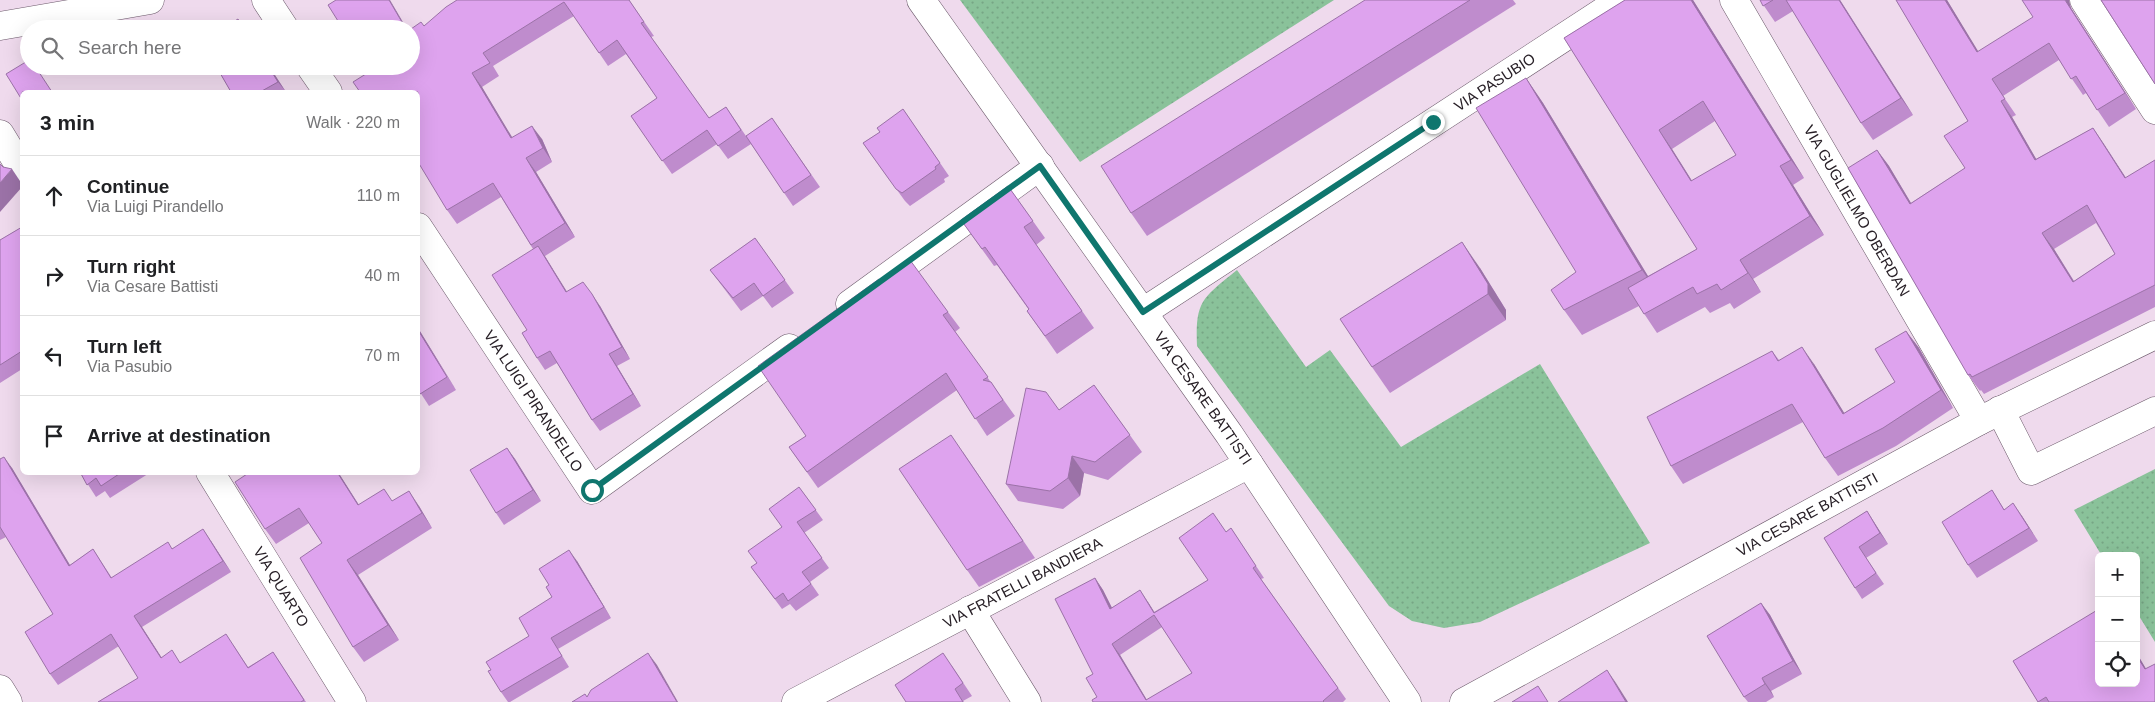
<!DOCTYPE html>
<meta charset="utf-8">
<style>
:root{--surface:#fff;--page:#f2f2f2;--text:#202124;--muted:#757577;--line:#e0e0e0}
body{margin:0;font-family:Arial,sans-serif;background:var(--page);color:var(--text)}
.controls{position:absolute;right:15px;bottom:15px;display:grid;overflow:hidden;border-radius:8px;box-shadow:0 5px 20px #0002}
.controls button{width:45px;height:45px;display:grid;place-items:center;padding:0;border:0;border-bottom:1px solid var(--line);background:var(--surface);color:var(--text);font:25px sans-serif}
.stop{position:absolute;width:15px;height:15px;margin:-11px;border:4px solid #0f766e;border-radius:50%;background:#fff}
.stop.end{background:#0f766e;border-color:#fff;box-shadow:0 1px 5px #0008}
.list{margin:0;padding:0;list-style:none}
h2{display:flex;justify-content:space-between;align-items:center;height:65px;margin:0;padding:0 20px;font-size:21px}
h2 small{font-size:16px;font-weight:400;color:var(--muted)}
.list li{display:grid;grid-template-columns:32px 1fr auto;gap:15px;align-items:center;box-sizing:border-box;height:80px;padding:0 20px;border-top:1px solid var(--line)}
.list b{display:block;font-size:19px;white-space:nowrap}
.list p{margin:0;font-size:16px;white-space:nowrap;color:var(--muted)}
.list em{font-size:16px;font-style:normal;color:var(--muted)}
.icon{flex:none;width:28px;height:28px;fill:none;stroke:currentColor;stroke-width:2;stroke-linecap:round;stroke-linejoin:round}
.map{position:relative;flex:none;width:2155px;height:702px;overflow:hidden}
.search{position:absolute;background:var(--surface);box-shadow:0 5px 20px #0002;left:20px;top:20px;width:400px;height:55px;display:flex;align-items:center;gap:12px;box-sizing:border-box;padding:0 18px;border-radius:28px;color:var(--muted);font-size:19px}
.panel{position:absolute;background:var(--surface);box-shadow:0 5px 20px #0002;left:20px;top:90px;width:400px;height:385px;border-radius:8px}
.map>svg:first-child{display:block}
</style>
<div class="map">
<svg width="2155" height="702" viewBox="0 0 2155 702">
<defs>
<pattern id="grass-dots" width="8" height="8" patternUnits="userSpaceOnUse" patternTransform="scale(1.25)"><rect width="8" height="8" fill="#8ac29a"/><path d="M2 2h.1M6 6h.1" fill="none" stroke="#77a685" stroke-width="1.8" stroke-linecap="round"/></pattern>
</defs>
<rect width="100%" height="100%" fill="#efdaed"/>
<g fill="url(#grass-dots)">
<path d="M960 0H1334L1080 162Z"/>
<path d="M1237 270 1306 367 1330 350 1401 447 1540 364 1650 543 1480 622 1444 628 1412 621 1389 606 1197 346C1195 300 1203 298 1237 270Z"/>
<path d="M2155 469V642L2136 611V556H2102L2074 510Z"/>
</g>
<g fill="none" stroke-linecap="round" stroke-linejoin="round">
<g stroke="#6b596a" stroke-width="29">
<g id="minor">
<path d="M266 0 285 29"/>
<path id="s1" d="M921 0 1229 434 1407 702"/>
<path id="s2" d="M1734 0 1979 421"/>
<path d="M2084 0 2155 110"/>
<path d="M0 26 150 0"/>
<path d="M310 66 328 92"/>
<path d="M0 134 22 170"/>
<path id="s3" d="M418 227 592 490 789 348"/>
<path d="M850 304 1040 166"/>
<path id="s4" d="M1143 312 1621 0"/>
<path d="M2000 410 2031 471 2155 411"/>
<path id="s5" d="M210 472 352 702"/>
<path d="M970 610 1027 702"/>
<path d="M0 689 8 702"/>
<path id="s6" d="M796 702 1249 464"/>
<path id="s7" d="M1464 702 1979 421 2155 335"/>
</g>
</g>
<use href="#minor" stroke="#fff" stroke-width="28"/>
</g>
<g fill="#bf8ccd" fill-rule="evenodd">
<path d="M457 0H629L654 36 651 37 709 118 726 107 746 136 772 118 820 187 793 206 751 144 728 159 717 144 672 174 631 116 657 98 626 54 608 66 574 16 493 66 499 76 482 87 512 138 542 139 552 162 536 172 575 237 545 256 566 291 600 306 630 359 617 366 641 406 600 431 592 420 557 363 545 370 537 358 527 330 533 249 501 197 457 224 447 210 369 72 424 26Z"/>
<path d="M1365 0H1513L1516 4 1147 236 1131 213Z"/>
<path d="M1625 0H1693L1804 178 1793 185 1824 235 1753 279 1761 292 1734 309 1730 303 1710 313 1705 307 1657 333 1639 306 1582 335 1564 310 1576 272 1526 78 1543 103 1648 276 1697 249 1564 38ZM1715 121 1736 155 1692 181 1672 149Z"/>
<path d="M1760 0H1840L1913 115 1873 140 1861 123 1793 11 1775 22Z"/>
<path d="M1896 0H1947L1978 52 2068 1 2071 8 2136 109 2109 127 2086 93 2083 95 2059 60 2003 96 2016 115 2012 117 2036 159 2093 128 2126 178 2155 160V307L1984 394 1981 390 1980 391 1968 375 1877 150 1889 166 1911 203 1965 168 1968 121ZM2096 223 2115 254 2074 281 2054 249Z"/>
<path d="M216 66H269L286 92H231Z"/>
<path d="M903 109 949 176 944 179 945 182 910 206 905 201 863 143 880 132Z"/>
<path d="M1008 186 1045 238 1036 245 1094 328 1057 354 1027 311 1029 310 997 265 994 266 961 220Z"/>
<path d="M22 227V369L0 383V240Z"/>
<path d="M755 238 794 293 772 308 763 296 741 311 710 270Z"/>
<path d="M1480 268 1506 310V320L1390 393 1372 367Z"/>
<path d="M881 282 948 312 960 328 955 332 1015 416 987 436 957 390 818 488 789 447 806 436Z"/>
<path d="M418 328 456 390 429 406 418 389Z"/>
<path d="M1906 331 1919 348 1953 408 1896 446 1838 476 1825 458 1803 422 1683 484 1671 466 1772 351 1779 360 1814 364 1844 413 1895 382Z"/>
<path d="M1094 385 1142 452 1108 480 1084 473 1080 496 1063 509 1018 501 1006 484 1059 410Z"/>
<path d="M507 448 515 459 541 501 504 525 496 513Z"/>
<path d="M963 452 1035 558 979 587 967 570Z"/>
<path d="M0 459 12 468 70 565 93 549 112 578 173 548 211 541 231 572 142 627 161 657 181 663 234 646 248 667 273 652 306 702H98L138 678 119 646 58 685 50 674 53 614 6 537 0 540Z"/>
<path d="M80 472H151L110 498 105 491 96 497Z"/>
<path d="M338 472 359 505 392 501 419 506 432 528 358 575 399 640 364 662 353 647 322 543 309 523 276 544 265 529Z"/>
<path d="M799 487 823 520 804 533 829 568 810 582 819 595 796 611 790 604 782 609 751 567 757 563 782 527Z"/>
<path d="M1992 490 2004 509 2022 516 2038 541 1977 578 1968 565Z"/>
<path d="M1867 511 1888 544 1866 558 1884 584 1862 599 1855 588 1824 538Z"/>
<path d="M1231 528 1264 578 1261 579 1346 699 1343 702H1093L1097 697 1093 674 1095 578 1103 590 1112 608 1148 602 1154 612 1208 580 1226 532ZM1162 627 1192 673 1147 700 1120 655Z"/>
<path d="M577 561 611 618 558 649 569 667 510 702H508L501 692 529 636 552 597 549 585Z"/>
<path d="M1761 603 1770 615 1802 674 1771 691 1774 697 1766 702H1748L1744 697Z"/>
<path d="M2136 652 2146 669 2155 702H2038L2013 661Z"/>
<path d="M952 666 972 696 963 701 964 702H906Z"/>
</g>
<g fill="#9b72a7">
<path d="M389 0H390L407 29H406Z"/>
<path d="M1691 0H1693L1804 178 1791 160Z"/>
<path d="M1839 0H1840L1913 115 1901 98Z"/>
<path d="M1945 0H1947L1989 69 1977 52Z"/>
<path d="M2065 0H2069L2071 8 2136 109 2125 93Z"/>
<path d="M268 66H269L286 92 278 82Z"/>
<path d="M472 73 482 87 521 152 511 138Z"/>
<path d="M1526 78 1543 103 1660 296 1642 270Z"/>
<path d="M2001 101 2012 117 2046 176 2035 160Z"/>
<path d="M532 126 542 139 552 162 543 148Z"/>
<path d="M2093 128 2104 144 2137 195 2125 178Z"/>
<path d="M1659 130 1672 149 1704 200 1691 181Z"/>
<path d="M1877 150 1889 166 1921 220 1910 204Z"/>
<path d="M526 158 536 172 575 237 565 223Z"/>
<path d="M1780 166 1793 185 1824 235 1810 216Z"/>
<path d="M12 169 22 184V187L0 212V183Z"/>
<path d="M2042 233 2054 249 2084 298 2073 282Z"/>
<path d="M1462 242 1480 268 1506 310V320L1488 294Z"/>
<path d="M538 246 546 258 574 303 566 292Z"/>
<path d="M1740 260 1753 279 1761 292 1748 273Z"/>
<path d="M592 294 600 306 630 359 622 347Z"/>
<path d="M418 328 456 390 418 330Z"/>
<path d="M1906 331 1919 348 1953 408 1941 390Z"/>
<path d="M1802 347 1814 364 1856 432 1843 414Z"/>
<path d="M609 354 617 366 641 406 633 394Z"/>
<path d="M507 448 515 459 541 501 533 490Z"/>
<path d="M1072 456 1084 473 1080 496 1068 478Z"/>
<path d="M4 457 12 468 77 577 69 566Z"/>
<path d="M337 472H338L369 521 358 505Z"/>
<path d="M409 491 419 506 432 528 422 513Z"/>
<path d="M2013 503 2022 516 2038 541 2029 528Z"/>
<path d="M1867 511 1888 544 1880 533Z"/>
<path d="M203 529 211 541 231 572 223 561Z"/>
<path d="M569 550 577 561 611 618 604 607Z"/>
<path d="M347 560 358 575 399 640 388 625Z"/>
<path d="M1095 578 1103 590 1118 620 1110 609Z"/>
<path d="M1140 590 1148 602 1162 624 1154 613Z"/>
<path d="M1761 603 1770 615 1802 674 1793 661Z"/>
<path d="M134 616 142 627 169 669 161 658Z"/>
<path d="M1112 644 1120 655 1148 702H1147Z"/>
<path d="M2136 652 2155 684 2145 669 2136 655Z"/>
<path d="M648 653 657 665 678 702H677Z"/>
<path d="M1607 670 1616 683 1628 702H1626Z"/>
<path d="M1762 678 1771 691 1774 697 1765 684Z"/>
</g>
<g fill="#dea3ee" stroke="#9b72a7" fill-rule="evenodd">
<path d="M336 0H389L406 29H343L328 5Z"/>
<path d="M457 0H629L644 22 641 23 709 118 726 107 741 130 718 146 707 130 662 161 631 116 657 98 617 40 599 53 564 2 483 53 490 63 472 73 511 138 532 126 543 148 526 158 565 223 531 245 493 183 447 210 418 162V92H360L353 82 369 72 366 66H411V29L421 22 424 26 446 7Z"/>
<path d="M1365 0H1470L1131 213 1101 166Z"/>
<path d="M1625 0H1691L1791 160 1780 166 1810 216 1740 260 1748 273 1721 290 1717 284 1697 294 1693 287 1644 314 1628 288 1697 249 1564 38ZM1703 101 1736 155 1691 181 1659 130Z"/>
<path d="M1760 0H1773L1763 6Z"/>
<path d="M1786 0H1839L1901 98 1861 123Z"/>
<path d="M1896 0H1945L1977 52 2033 17 2022 0H2065L2125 93 2097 110 2076 76 2071 79 2049 43 1992 79 2005 99 2001 101 2035 160 2093 128 2125 178 2155 160V285L1972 377 1970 374 1968 375 1848 168 1877 150 1910 204 1965 168 1944 136 1968 121ZM2087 205 2115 254 2073 282 2042 233Z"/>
<path d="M2101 0H2155V84Z"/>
<path d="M238 19 244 29H222Z"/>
<path d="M29 60V66H35L52 92H22V100L6 74Z"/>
<path d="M216 66H268L278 82 260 92H231Z"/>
<path d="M1526 78 1642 270 1564 310 1551 290 1576 272 1476 108Z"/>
<path d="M903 109 940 163 935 167 936 169 902 193 896 189 863 143 880 132 877 128Z"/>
<path d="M772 118 811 175 784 193 746 136Z"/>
<path d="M0 164 3 167 12 169 0 183Z"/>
<path d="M1008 186 1033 221 1024 227 1082 311 1045 336 1027 311 1029 309 985 247 982 249 961 220Z"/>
<path d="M22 227V351L0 365V240Z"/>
<path d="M755 238 785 280 763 296 754 283 733 298 710 270Z"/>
<path d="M1462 242 1488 284V294L1372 367 1340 319Z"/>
<path d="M538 246 566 292 583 282 592 294 622 347 609 354 633 394 592 420 550 351 537 358 522 333 527 330 492 275Z"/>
<path d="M910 260 948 312 943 315 988 377 983 380 991 382 1003 400 975 419 946 373 807 472 789 447 806 436 758 366 879 279 881 282Z"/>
<path d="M418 330 447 377 420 394 418 389Z"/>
<path d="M1906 331 1941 390 1883 428 1825 458 1792 404 1671 466 1647 417 1772 351 1778 361 1802 347 1843 414 1895 382 1875 349Z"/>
<path d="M1094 385 1130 435 1095 462 1072 456 1068 478 1050 491 1006 484 1026 388 1046 392 1059 410Z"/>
<path d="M951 435 1023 541 967 570 899 469Z"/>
<path d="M507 448 533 490 496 513 470 470Z"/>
<path d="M4 457 69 566 93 549 111 578 168 542 172 549 203 529 223 561 134 616 161 658 172 650 180 663 226 634 248 668 273 652 304 700 301 702H98L138 678 111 634 50 674 25 632 53 614 0 527V459Z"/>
<path d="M80 472H122L101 486 96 478 87 485Z"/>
<path d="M250 472H337L358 505 384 489 392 501 409 491 422 513 347 560 388 625 353 647 300 558 322 543 299 508 265 529 235 482Z"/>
<path d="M799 487 816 510 797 522 822 558 802 572 811 584 788 601 783 593 775 599 751 567 757 563 748 551 782 527 769 509Z"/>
<path d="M1992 490 2004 510 2013 503 2029 528 1968 565 1942 522Z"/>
<path d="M1867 511 1880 533 1859 547 1876 573 1855 588 1824 538Z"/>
<path d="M1213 513 1226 532 1231 528 1256 566 1253 568 1338 688 1323 701 1324 702H1093L1092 700 1097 697 1086 678 1093 674 1055 599 1095 578 1110 609 1140 590 1154 613 1208 580 1179 538ZM1154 615 1192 673 1146 700 1112 644Z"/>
<path d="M569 550 604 607 551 638 562 656 501 692 488 671 491 670 486 662 529 636 519 618 552 597 546 587 549 585 539 569Z"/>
<path d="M1761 603 1793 661 1762 678 1765 684 1744 697 1707 636Z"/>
<path d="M2099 609V683H2136V655L2145 669 2155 664V702H2049L2046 697 2038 702 2013 661Z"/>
<path d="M648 653 677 702H572L585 694 587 697 591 690Z"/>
<path d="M943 653 963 683 955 689 963 702H906L895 685Z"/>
<path d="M1607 670 1626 702H1558Z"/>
<path d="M1538 686 1548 702H1512Z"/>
</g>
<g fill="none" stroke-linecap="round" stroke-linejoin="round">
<path stroke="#0f766e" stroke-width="6" d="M592 490 1040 166 1143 312 1433 122"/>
</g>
<g text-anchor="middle" stroke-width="5" stroke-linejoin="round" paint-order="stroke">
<g font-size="15" fill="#282027" stroke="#fff">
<text dy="5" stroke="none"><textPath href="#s4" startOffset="420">VIA PASUBIO</textPath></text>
<text dy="5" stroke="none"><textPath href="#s2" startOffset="244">VIA GUGLIELMO OBERDAN</textPath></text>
<text dy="5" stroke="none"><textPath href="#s1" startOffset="488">VIA CESARE BATTISTI</textPath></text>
<text dy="5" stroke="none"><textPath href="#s3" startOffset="209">VIA LUIGI PIRANDELLO</textPath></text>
<text dy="5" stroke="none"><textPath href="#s7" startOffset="391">VIA CESARE BATTISTI</textPath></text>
<text dy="5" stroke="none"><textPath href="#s6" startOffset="256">VIA FRATELLI BANDIERA</textPath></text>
<text dy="5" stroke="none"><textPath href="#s5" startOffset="135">VIA QUARTO</textPath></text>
</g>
</g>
</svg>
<div class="controls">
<button>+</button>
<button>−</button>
<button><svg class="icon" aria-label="locate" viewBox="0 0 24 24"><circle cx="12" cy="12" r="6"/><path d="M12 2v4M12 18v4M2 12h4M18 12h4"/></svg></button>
</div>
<div class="stop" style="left:592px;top:490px"></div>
<div class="stop end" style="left:1433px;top:122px"></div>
<div class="search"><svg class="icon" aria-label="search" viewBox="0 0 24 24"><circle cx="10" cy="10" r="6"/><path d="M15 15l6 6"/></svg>Search here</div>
<section class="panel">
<h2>3 min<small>Walk · 220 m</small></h2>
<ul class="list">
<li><svg class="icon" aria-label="ahead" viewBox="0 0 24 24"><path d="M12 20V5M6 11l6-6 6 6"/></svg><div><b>Continue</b><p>Via Luigi Pirandello</p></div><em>110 m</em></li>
<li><svg class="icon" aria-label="right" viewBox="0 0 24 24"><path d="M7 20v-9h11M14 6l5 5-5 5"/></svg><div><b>Turn right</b><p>Via Cesare Battisti</p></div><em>40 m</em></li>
<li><svg class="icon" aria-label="left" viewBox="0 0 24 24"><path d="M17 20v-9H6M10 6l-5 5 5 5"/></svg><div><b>Turn left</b><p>Via Pasubio</p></div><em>70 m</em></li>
<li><svg class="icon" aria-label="arrive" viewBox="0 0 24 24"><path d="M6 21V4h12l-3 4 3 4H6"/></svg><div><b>Arrive at destination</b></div></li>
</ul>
</section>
</div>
